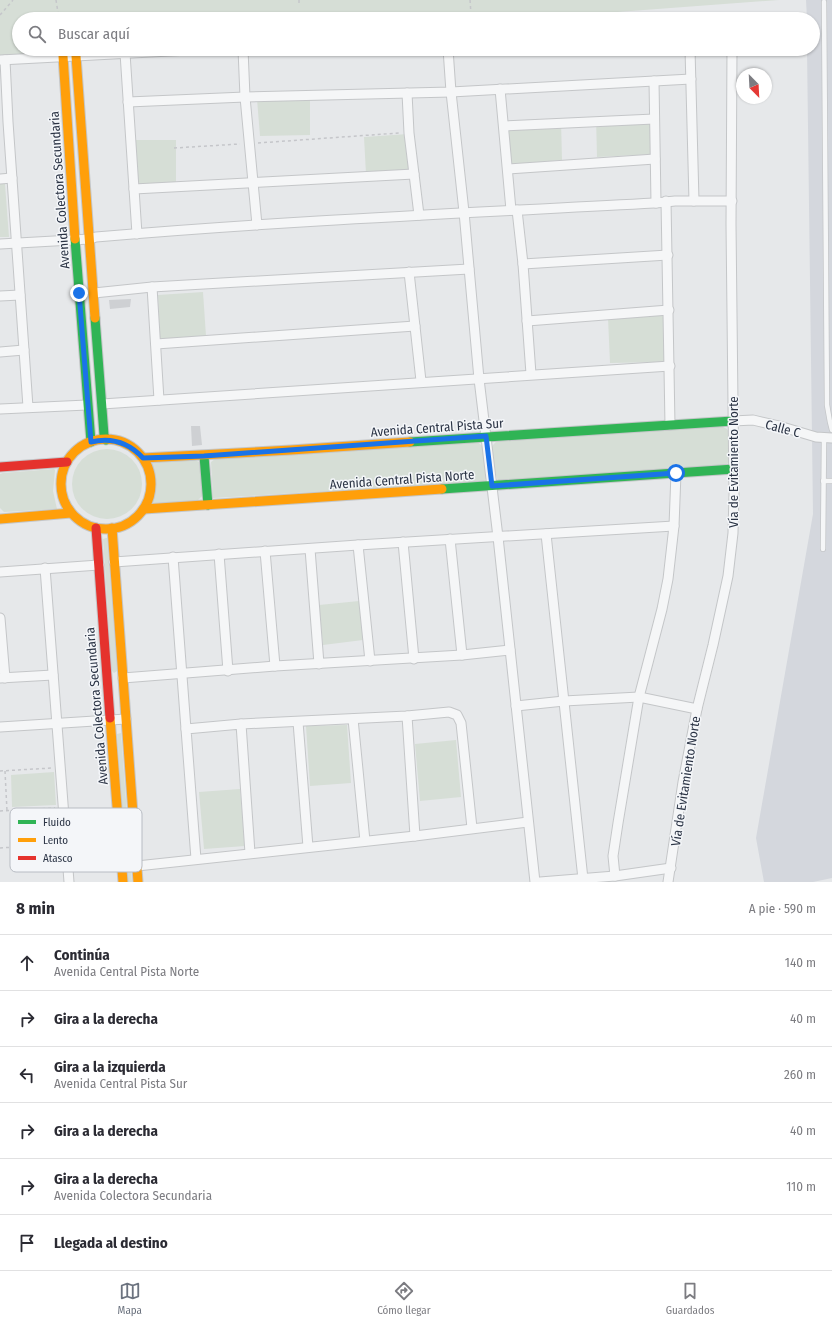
<!DOCTYPE html>
<html lang="es">
<meta charset="utf-8">
<style>
:root{--surface:#fff;--page:#f2f2f3;--text:#2b2b33;--muted:#7c7c81;--line:#e1e1e2;--accent:#6c737f}
body{margin:0;font-family:"Fira Sans Condensed",sans-serif;background:var(--page);color:var(--text)}
.compass{position:absolute;left:736px;top:68px;width:36px;height:36px;border-radius:50%;background:var(--surface);box-shadow:0 1px 3px #0004;rotate:156deg}
.stop{position:absolute;width:12px;height:12px;margin:-9px;border:3px solid #1a73e8;border-radius:50%;background:#fff}
.stop.end{background:#1a73e8;border-color:#fff;box-shadow:0 1px 4px #0008}
.list{margin:0;padding:0;list-style:none}
h2{display:flex;justify-content:space-between;align-items:center;height:52px;margin:0;padding:0 16px;font-size:17px}
h2 small{font-size:13px;font-weight:400;color:var(--muted)}
.list li{display:grid;grid-template-columns:26px 1fr auto;gap:12px;align-items:center;box-sizing:border-box;height:56px;padding:0 16px;border-top:1px solid var(--line)}
.list b{display:block;font-size:15px;white-space:nowrap}
.list p{margin:0;font-size:13px;white-space:nowrap;color:var(--muted)}
.list em{font-size:13px;font-style:normal;color:var(--muted)}
.icon{flex:none;width:22px;height:22px;fill:none;stroke:currentColor;stroke-width:2;stroke-linecap:round;stroke-linejoin:round}
.map{position:relative;flex:none;width:832px;height:882px;overflow:hidden}
.search{position:absolute;background:var(--surface);box-shadow:0 1px 3px #0004;left:12px;right:12px;top:12px;height:44px;display:flex;align-items:center;gap:10px;box-sizing:border-box;padding:0 14px;border-radius:22px;color:var(--muted);font-size:15px}
.sheet{height:388px;background:var(--surface)}
nav{display:flex;justify-content:space-around;align-items:center;box-sizing:border-box;height:56px;border-top:1px solid var(--line);background:var(--surface);font-size:11px;color:var(--muted)}
nav a{display:grid;justify-items:center;gap:2px}
nav .on{color:var(--accent)}
.map>svg:first-child{display:block}
</style>
<div class="map">
<svg width="832" height="882" viewBox="0 0 832 882">
<rect width="100%" height="100%" fill="#e6e8ea"/>
<path fill="#d4d7dd" d="M806 0H832V878L813 882H764L756 838 813 514 807 49H813V19H807Z"/>
<g fill="#d6ded6">
<path d="M0 0H779L524 19H19V49H119L0 60Z"/>
<path d="M310 98V135L260 136 257 99Z"/>
<path d="M658 116 657 154 597 157 596 117Z"/>
<path d="M561 120 562 160 508 165 506 124Z"/>
<path d="M408 134 411 171 366 174 364 137Z"/>
<path d="M133 140H176V185L136 187Z"/>
<path d="M0 184H5L9 237H0Z"/>
<path d="M203 292 206 336 160 341 158 295Z"/>
<path d="M661 314 665 319 666 358 663 362 610 363 608 318Z"/>
<path d="M721 426 727 429 730 434 731 460 724 467 498 480C495 475 490 453 492 447 493 444 496 442 498 440Z"/>
<path d="M477 441 483 447 487 476 486 479 483 482 213 498 211 462 215 459Z"/>
<circle cx="107" cy="484" r="35"/>
<path d="M193 459 199 462 203 495 196 502 150 503C156 488 154 477 148 463Z"/>
<path d="M54 469 55 470 53 491 57 509 4 512 0 508V474L3 473Z"/>
<path d="M106 538H107L117 671 114 673 112 671 103 539Z"/>
<path d="M359 601 363 640 323 645 319 605Z"/>
<path d="M347 725 351 783 310 786 306 726Z"/>
<path d="M121 733 132 882H128L117 734Z"/>
<path d="M456 740 461 797 420 801 415 744Z"/>
<path d="M54 772 56 805 12 807 11 775Z"/>
<path d="M240 789 245 846 204 849 199 792Z"/>
</g>
<g fill="#ced0d3">
<path d="M131 299 130 307 110 309 109 300Z"/>
<path d="M191 426H200L202 445 192 446Z"/>
</g>
<g fill="none" stroke-linecap="round" stroke-linejoin="round">
<g stroke="#c4c6c8" stroke-width="6">
<g id="lane">
<path d="M824 2 827 405 830 422 832 430"/>
<path d="M823 481H832"/>
<path d="M823 549 824 438"/>
</g>
</g>
<g stroke="#c4c6c8" stroke-width="11">
<g id="street">
<path d="M243 49 245 97 257 225"/>
<path d="M448 49 451 92 464 212 479 379 498 537 535 882"/>
<path d="M690 49 694 201"/>
<path d="M125 53 137 234"/>
<path d="M0 60 208 49"/>
<path d="M5 60 8 122 28 407"/>
<path d="M654 81 656 203"/>
<path d="M500 89 511 210"/>
<path d="M407 93 409 133 419 215"/>
<path d="M128 102 245 97 451 92 691 79"/>
<path d="M504 126 654 119"/>
<path d="M508 169 655 159"/>
<path d="M0 179 12 178"/>
<path d="M134 189 414 174"/>
<path d="M666 201 670 425"/>
<path d="M517 210 523 264 531 374"/>
<path d="M0 244 90 239 96 237C281 221 468 213 654 203H656L675 201H732"/>
<path d="M523 264 668 255"/>
<path d="M409 272 421 381"/>
<path d="M152 287 159 400"/>
<path d="M94 293 152 287 469 269"/>
<path d="M0 296 20 295"/>
<path d="M527 321 669 310"/>
<path d="M156 344 415 326"/>
<path d="M0 352 24 350"/>
<path d="M102 404C291 391 480 377 670 366"/>
<path d="M0 409 87 405"/>
<path d="M733 421 753 420 779 426 816 437 832 438"/>
<path d="M546 534 583 879"/>
<path d="M450 539 462 655"/>
<path d="M403 542 414 659"/>
<path d="M358 545 370 661"/>
<path d="M310 549 319 664"/>
<path d="M265 551 275 666"/>
<path d="M219 554 228 671"/>
<path d="M173 557 186 729"/>
<path d="M114 562 358 545 674 526"/>
<path d="M45 568 69 882"/>
<path d="M0 572 99 565"/>
<path d="M0 618 5 678"/>
<path d="M0 678 53 675"/>
<path d="M123 678 275 666 462 655 510 650"/>
<path d="M516 706 564 701 639 697 697 709"/>
<path d="M407 716 415 836"/>
<path d="M353 719 365 841"/>
<path d="M298 722 308 847"/>
<path d="M241 724 407 716 449 712 457 715 461 723 472 828"/>
<path d="M0 727 126 719"/>
<path d="M196 859 186 729 241 724 250 853"/>
<path d="M137 866 415 836 528 822"/>
<path d="M615 876 613 856 618 823 639 697 662 609 668 579 674 526 676 473"/>
<path d="M540 882 615 876 671 868"/>
<path d="M668 882 683 782 697 709 713 645 728 576 733 533 734 494 731 224 732 49"/>
</g>
</g>
<g stroke="#c4c6c8" stroke-width="11">
<g id="fast">
<path d="M75 239 91 442"/>
<path d="M95 318 104 435 106 440"/>
<path d="M410 442 733 421"/>
<path d="M204 456 208 505"/>
<path d="M442 489 734 469"/>
</g>
</g>
<g stroke="#c4c6c8" stroke-width="11">
<g id="slow">
<path d="M63 56 75 239"/>
<path d="M76 56 95 318"/>
<circle cx="106" cy="484" r="45"/>
<path d="M143 458 291 450 410 442"/>
<path d="M144 509 442 489"/>
<path d="M0 519 71 513"/>
<path d="M112 528 138 882"/>
<path d="M110 718 123 882"/>
</g>
</g>
<g stroke="#c4c6c8" stroke-width="11">
<g id="jam">
<path d="M0 467 67 462"/>
<path d="M96 528 110 718"/>
</g>
</g>
<g stroke="#c5c6ca" stroke-width="1.5" stroke-dasharray="3 3" stroke-linecap="butt">
<path d="M56 0 59 19"/>
<path d="M299 0V4"/>
<path d="M470 0 471 14"/>
<path d="M0 15 13 0"/>
<path d="M258 143 399 133"/>
<path d="M174 148 240 144"/>
<path d="M0 771 52 768"/>
<path d="M5 771 7 811"/>
<path d="M0 811 55 808"/>
<path d="M0 848 58 844"/>
</g>
<use href="#lane" stroke="#f5f6f7" stroke-width="4.5"/>
<use href="#street" stroke="#f5f6f7" stroke-width="9"/>
<use href="#fast" stroke="#30b455" stroke-width="9"/>
<use href="#slow" stroke="#ff9f0a" stroke-width="9"/>
<use href="#jam" stroke="#e5322d" stroke-width="9"/>
</g>
<g fill="none" stroke-linecap="round" stroke-linejoin="round">
<path stroke="#1a73e8" stroke-width="5" d="M79 293 91 442C112 437 129 443 143 458L204 456 486 436 492 486 676 473"/>
</g>
<g text-anchor="middle" stroke-width="3" stroke-linejoin="round" paint-order="stroke">
<g font-size="13" fill="#2b3445" stroke="#f4f6f9">
<text transform="translate(59 190) rotate(-94)" y="5">Avenida Colectora Secundaria</text>
<text transform="translate(437 427) rotate(-4)" y="5">Avenida Central Pista Sur</text>
<text transform="translate(783 428) rotate(15)" y="5">Calle C</text>
<text transform="translate(733 462) rotate(-90)" y="5">Vía de Evitamiento Norte</text>
<text transform="translate(402 479) rotate(-4)" y="5">Avenida Central Pista Norte</text>
<text transform="translate(96 706) rotate(-95)" y="5">Avenida Colectora Secundaria</text>
<text transform="translate(685 781) rotate(-81)" y="5">Vía de Evitamiento Norte</text>
</g>
</g>
<rect x="10" y="808" width="132" height="64" rx="6" fill="#f4f6f9" stroke="#b8bcc3" stroke-width="1"/>
<rect x="18" y="820" width="18" height="4" fill="#30b455"/>
<rect x="18" y="838" width="18" height="4" fill="#ff9f0a"/>
<rect x="18" y="856" width="18" height="4" fill="#e5322d"/>
<g font-size="11" fill="#2b3445">
<text x="43" y="826">Fluido</text>
<text x="43" y="844">Lento</text>
<text x="43" y="862">Atasco</text>
</g>
</svg>
<svg class="compass" viewBox="-18 -18 36 36"><path d="M0-13l5 13h-10z" fill="#e53935"/><path d="M0 13l5-13h-10z" fill="#7c7c81"/></svg>
<div class="stop" style="left:676px;top:473px"></div>
<div class="stop end" style="left:79px;top:293px"></div>
<div class="search"><svg class="icon" aria-label="search" viewBox="0 0 24 24"><circle cx="10" cy="10" r="6"/><path d="M15 15l6 6"/></svg>Buscar aquí</div>
</div>
<section class="sheet">
<h2>8 min<small>A pie · 590 m</small></h2>
<ul class="list">
<li><svg class="icon" aria-label="ahead" viewBox="0 0 24 24"><path d="M12 20V5M6 11l6-6 6 6"/></svg><div><b>Continúa</b><p>Avenida Central Pista Norte</p></div><em>140 m</em></li>
<li><svg class="icon" aria-label="right" viewBox="0 0 24 24"><path d="M7 20v-9h11M14 6l5 5-5 5"/></svg><div><b>Gira a la derecha</b></div><em>40 m</em></li>
<li><svg class="icon" aria-label="left" viewBox="0 0 24 24"><path d="M17 20v-9H6M10 6l-5 5 5 5"/></svg><div><b>Gira a la izquierda</b><p>Avenida Central Pista Sur</p></div><em>260 m</em></li>
<li><svg class="icon" aria-label="right" viewBox="0 0 24 24"><path d="M7 20v-9h11M14 6l5 5-5 5"/></svg><div><b>Gira a la derecha</b></div><em>40 m</em></li>
<li><svg class="icon" aria-label="right" viewBox="0 0 24 24"><path d="M7 20v-9h11M14 6l5 5-5 5"/></svg><div><b>Gira a la derecha</b><p>Avenida Colectora Secundaria</p></div><em>110 m</em></li>
<li><svg class="icon" aria-label="arrive" viewBox="0 0 24 24"><path d="M6 21V4h12l-3 4 3 4H6"/></svg><div><b>Llegada al destino</b></div></li>
</ul>
</section>
<nav>
<a class="on"><svg class="icon" aria-label="map" viewBox="0 0 24 24"><path d="M3 6l6-2 6 2 6-2v14l-6 2-6-2-6 2zM9 4v14M15 6v14"/></svg>Mapa</a>
<a><svg class="icon" aria-label="directions" viewBox="0 0 24 24"><path d="M12 3l9 9-9 9-9-9zM9 14v-3h6M13 9l2 2-2 2"/></svg>Cómo llegar</a>
<a><svg class="icon" aria-label="saved" viewBox="0 0 24 24"><path d="M7 4h10v16l-5-4-5 4z"/></svg>Guardados</a>
</nav>
